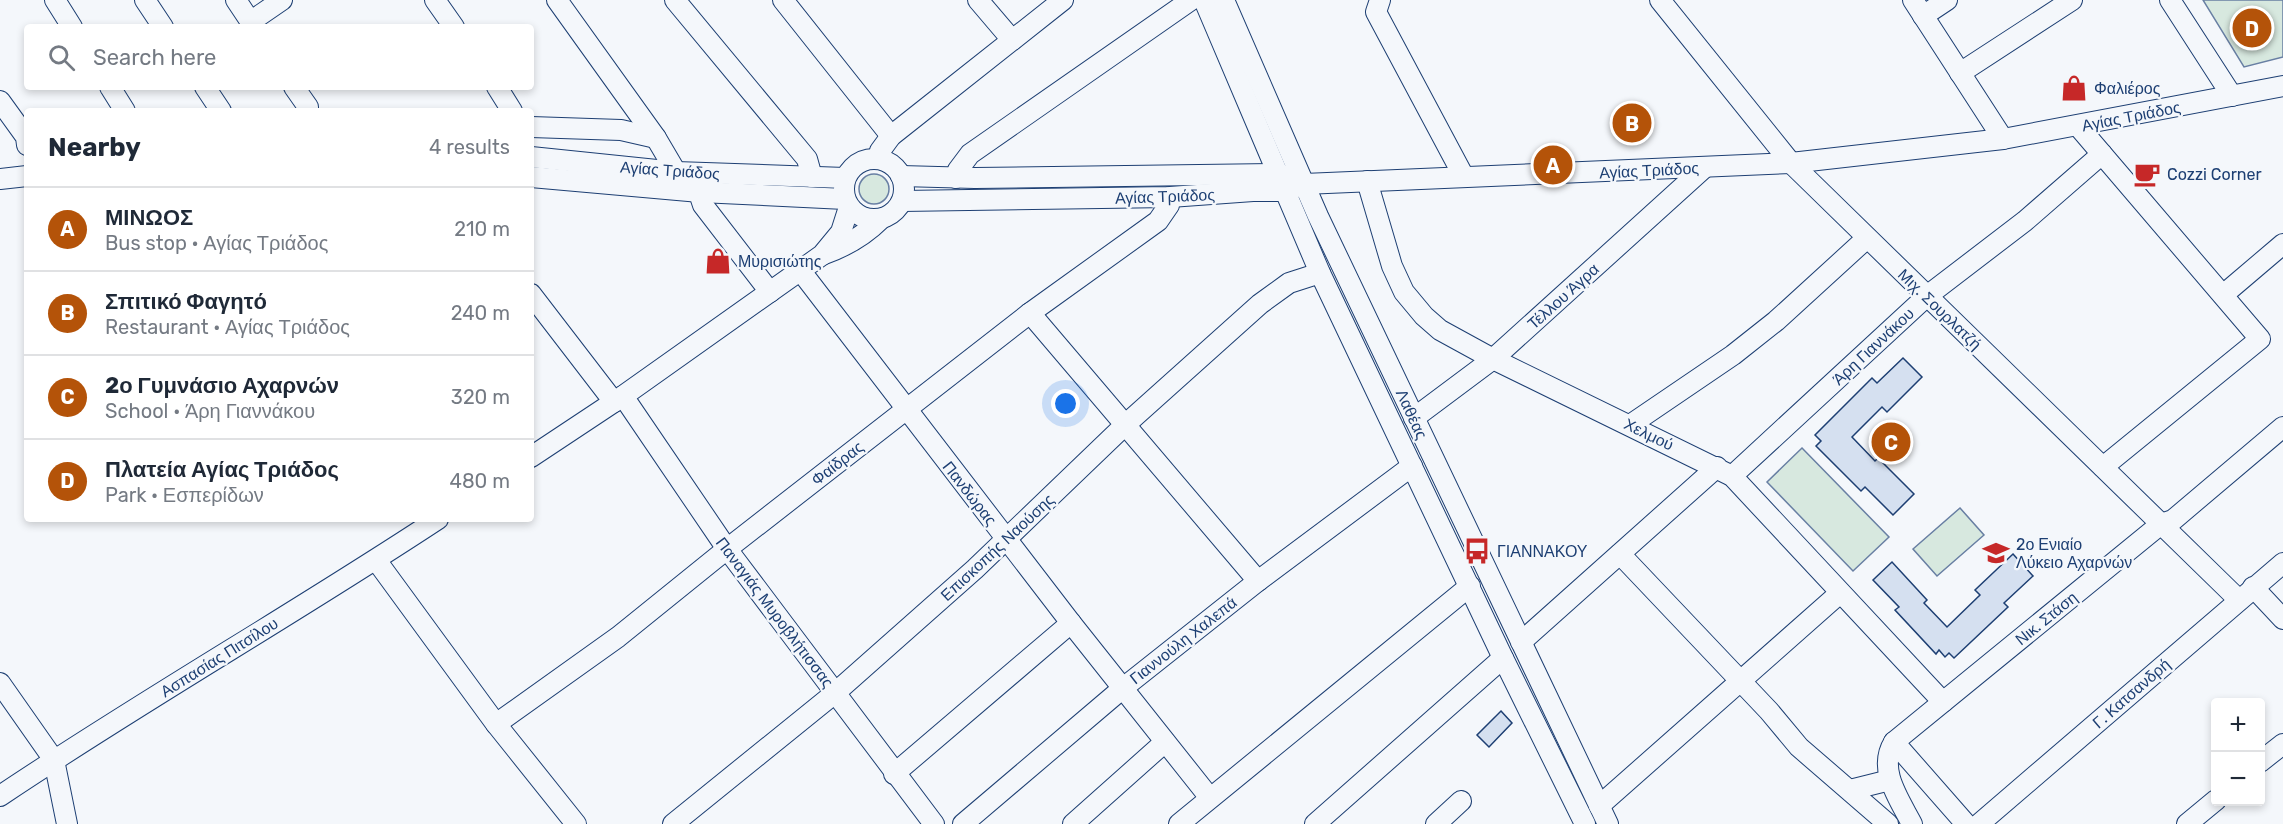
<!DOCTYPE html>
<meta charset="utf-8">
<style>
:root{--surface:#fff;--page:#f6f6f7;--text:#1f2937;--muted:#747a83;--line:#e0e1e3;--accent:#b45309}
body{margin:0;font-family:Rubik,sans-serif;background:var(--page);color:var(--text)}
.controls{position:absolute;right:18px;bottom:18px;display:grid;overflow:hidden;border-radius:6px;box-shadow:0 3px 9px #0003}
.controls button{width:54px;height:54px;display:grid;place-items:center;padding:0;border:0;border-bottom:2px solid var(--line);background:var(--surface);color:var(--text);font:30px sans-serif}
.you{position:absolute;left:1066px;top:404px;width:21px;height:21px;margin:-15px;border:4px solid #fff;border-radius:50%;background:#1a73e8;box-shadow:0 0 0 9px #1a73e833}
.badge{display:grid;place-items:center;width:39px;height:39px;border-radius:50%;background:var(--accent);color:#fff;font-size:20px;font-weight:700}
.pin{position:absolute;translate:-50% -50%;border:3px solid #fff;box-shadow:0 2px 6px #0006}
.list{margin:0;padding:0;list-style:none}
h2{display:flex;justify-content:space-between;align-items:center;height:78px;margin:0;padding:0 24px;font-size:26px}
h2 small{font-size:20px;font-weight:400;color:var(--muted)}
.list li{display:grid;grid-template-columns:39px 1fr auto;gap:18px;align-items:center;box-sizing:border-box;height:84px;padding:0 24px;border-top:2px solid var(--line)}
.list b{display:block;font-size:22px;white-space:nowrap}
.list p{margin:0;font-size:20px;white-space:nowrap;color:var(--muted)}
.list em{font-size:20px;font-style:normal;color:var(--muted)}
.icon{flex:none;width:33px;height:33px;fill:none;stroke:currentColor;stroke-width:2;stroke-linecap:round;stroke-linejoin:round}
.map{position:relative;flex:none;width:2283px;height:824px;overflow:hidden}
.search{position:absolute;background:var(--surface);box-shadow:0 3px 9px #0003;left:24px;top:24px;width:510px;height:66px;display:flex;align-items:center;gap:15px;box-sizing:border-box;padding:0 21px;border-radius:6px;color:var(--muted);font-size:22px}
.panel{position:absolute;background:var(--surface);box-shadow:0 3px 9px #0003;left:24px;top:108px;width:510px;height:414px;border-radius:6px}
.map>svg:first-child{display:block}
</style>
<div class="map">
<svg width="2283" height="824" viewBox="0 0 2283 824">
<rect width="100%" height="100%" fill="#f4f7fb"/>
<g fill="#d7e8df" stroke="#687fa3" stroke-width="1.5">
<path d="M2203 0H2283V57L2244 67Z"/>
<circle cx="874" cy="189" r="15"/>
<path d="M1802 448 1889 537 1853 571 1767 482Z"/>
<path d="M1960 508 1984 535 1937 576 1913 549Z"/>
</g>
<g fill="#d5e0f0" stroke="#1d3f73" stroke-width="1.5">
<path d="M1903 358 1922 377 1887 412 1882 407 1852 437 1875 461 1878 458 1914 494 1893 515 1865 487 1861 491 1816 446 1821 441 1815 435 1872 378 1877 383Z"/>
<path d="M2013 554 2033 576 2004 603 2008 607 1954 658 1949 653 1945 657 1939 650 1936 654 1895 610 1899 607 1873 580 1892 562 1927 600 1924 603 1947 627 1980 595 1975 590Z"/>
<path d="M1501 711 1512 723 1489 747 1477 735Z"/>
</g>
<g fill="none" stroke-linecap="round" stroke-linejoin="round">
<g stroke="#1d3f73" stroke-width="22">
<g id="minor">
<path d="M55 0 72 27"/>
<path d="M145 0 163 27"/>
<path d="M236 0 254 27"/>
<path d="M435 0 454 27"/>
<path d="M557 0 656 138 676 172"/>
<path d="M675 0 807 159 812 177"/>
<path d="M783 0 891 136"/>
<path d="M978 0 1012 40"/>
<path d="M1204 0 1320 273 1503 658 1585 824"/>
<path d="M1224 0 1318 216 1608 824"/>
<path d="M1380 0 1376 12 1464 177"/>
<path d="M1660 0 1791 163 2239 600"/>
<path d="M1913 0 2003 139"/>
<path d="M2170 0 2232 96"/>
<path d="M1923 16 1947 0"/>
<path d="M250 22 282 0"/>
<path d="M1960 73 2072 0"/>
<path d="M110 87 125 111"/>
<path d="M205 87 221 111"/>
<path d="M294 87 308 107V111"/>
<path d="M497 87 512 111"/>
<path d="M0 101 26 137 27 145"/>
<path d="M2078 126 2260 339 2103 467"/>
<path d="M531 127 621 130 656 138"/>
<path d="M531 157 676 172 845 178"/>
<circle cx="874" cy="189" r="30"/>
<path d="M878 159 880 151 891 136 1063 0"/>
<path d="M901 176 975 178 1278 174 1288 177"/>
<path d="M531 177 700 192 845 199"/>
<path d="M956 178 958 170 970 154 1191 0"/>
<path d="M0 179 27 176"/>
<path d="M700 180 701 199 703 205 770 292"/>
<path d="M1367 181 1392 266 1404 292 1424 316 1440 330 1493 359 1732 476 1943 702"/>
<path d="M902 201 1170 197 1253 191H1286L1304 184 1791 163 2003 139 2283 86"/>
<path d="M824 254C847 246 864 236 881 219"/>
<path d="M800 270 1071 623 1210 798"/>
<path d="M531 294 614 402"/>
<path d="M2223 295 2283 244"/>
<path d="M1030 313 1258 581"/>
<path d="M623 396 727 549 934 824"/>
<path d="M1414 418 1493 359 1705 167"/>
<path d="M1630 425 1733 355 1776 321 1867 238"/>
<path d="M531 457 623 396 822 255 841 232 849 207"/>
<path d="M1732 476 1927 296 2025 221 2102 154"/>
<path d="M1620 554 1769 711 1799 747 1888 824"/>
<path d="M376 560 496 724 576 824"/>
<path d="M2253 587 2283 619"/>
<path d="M1521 642 1717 467"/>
<path d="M0 683 54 760 67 824"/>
<path d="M496 724 618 637 727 549 1030 313 1158 221 1169 205 1170 197"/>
<path d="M1894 742C1877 769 1899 799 1912 824"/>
<path d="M2260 762 2283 744"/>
<path d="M894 774 1071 623"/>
<path d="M1850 790 1890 780"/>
<path d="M0 796C143 700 294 614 438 519"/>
<path d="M1599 806 1840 593"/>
<path d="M673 824 835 693 975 569 1125 425 1260 304 1289 283 1320 273"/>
<path d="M963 824 1123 688 1258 581 1412 466"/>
<path d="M1073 824 1165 742"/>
<path d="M1179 824 1470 586"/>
<path d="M1315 824 1503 658"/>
<path d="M1436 824 1461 801"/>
<path d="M1966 824 1894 742 2161 524 2173 520 2283 427"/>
<path d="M1979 824 2283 563"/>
<path d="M2187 824 2216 800"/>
</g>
</g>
<use href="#minor" stroke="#f4f7fb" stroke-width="20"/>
</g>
<defs>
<g id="shop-bare" transform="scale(2.07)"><path d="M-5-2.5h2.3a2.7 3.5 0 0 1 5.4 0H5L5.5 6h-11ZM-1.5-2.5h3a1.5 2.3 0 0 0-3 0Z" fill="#c62828" stroke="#f4f7fb" stroke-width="2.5" paint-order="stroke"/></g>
<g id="cafe-bare" transform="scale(2.07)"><path d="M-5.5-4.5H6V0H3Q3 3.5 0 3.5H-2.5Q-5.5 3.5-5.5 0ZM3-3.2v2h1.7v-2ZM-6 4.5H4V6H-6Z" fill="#c62828" stroke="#f4f7fb" stroke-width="2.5" paint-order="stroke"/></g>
<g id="bus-bare" transform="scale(2.07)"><path d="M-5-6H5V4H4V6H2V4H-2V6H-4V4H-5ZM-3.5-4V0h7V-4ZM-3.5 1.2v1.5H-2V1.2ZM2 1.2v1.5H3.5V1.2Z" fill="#c62828" stroke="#f4f7fb" stroke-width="2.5" paint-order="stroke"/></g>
<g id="school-bare" transform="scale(2.07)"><path d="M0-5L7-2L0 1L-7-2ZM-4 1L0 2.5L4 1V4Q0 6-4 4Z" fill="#c62828" stroke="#f4f7fb" stroke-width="2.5" paint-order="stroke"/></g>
</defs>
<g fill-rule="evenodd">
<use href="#shop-bare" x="2074" y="88"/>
<use href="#cafe-bare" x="2147" y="174"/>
<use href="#shop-bare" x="718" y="261"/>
<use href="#bus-bare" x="1477" y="551"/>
<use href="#school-bare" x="1996" y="553"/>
</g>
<g text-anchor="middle" stroke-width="4.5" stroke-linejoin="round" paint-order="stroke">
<g font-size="16" fill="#1d3f73" stroke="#f4f7fb" text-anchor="start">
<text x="2094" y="94">Φαλιέρος</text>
<text x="2167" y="180">Cozzi Corner</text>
<text x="738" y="267">Μυρισιώτης</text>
<text x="2016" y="550">2ο Ενιαίο<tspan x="2016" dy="18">Λύκειο Αχαρνών</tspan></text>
<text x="1497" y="557">ΓΙΑΝΝΑΚΟΥ</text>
</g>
<g font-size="16" fill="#1d3f73" stroke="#f4f7fb">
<text transform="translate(2131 116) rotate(-11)" y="6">Αγίας Τριάδος</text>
<text transform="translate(670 170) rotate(4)" y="6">Αγίας Τριάδος</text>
<text transform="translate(1649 170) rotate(-3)" y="6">Αγίας Τριάδος</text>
<text transform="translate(1165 196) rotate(-2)" y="6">Αγίας Τριάδος</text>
<text transform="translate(1563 296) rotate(-42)" y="6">Τέλλου Άγρα</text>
<text transform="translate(1940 309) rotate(44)" y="6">Μιχ. Σουρλατζή</text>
<text transform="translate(1873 346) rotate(-43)" y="6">Άρη Γιαννάκου</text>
<text transform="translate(1412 414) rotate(65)" y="6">Λαθέας</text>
<text transform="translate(1649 434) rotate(26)" y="6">Χελμού</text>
<text transform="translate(837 463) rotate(-38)" y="6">Φαίδρας</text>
<text transform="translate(970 493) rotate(52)" y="6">Πανδώρας</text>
<text transform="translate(997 547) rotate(-43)" y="6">Επισκοπής Ναούσης</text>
<text transform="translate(775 612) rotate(53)" y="6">Παναγιάς Μυροβλήτισσας</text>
<text transform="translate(2046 618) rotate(-39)" y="6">Νικ. Στάση</text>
<text transform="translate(1183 640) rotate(-38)" y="6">Γιαννούλη Χαλεπά</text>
<text transform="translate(219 657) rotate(-32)" y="6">Ασπασίας Πιτσίλου</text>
<text transform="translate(2131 693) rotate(-41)" y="6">Γ. Κατσανδρή</text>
</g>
</g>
</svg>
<div class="controls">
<button>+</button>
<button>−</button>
</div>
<div class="you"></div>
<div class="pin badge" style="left:1553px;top:165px">A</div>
<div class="pin badge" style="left:1632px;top:123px">B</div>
<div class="pin badge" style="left:1891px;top:442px">C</div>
<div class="pin badge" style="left:2252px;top:28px">D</div>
<div class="search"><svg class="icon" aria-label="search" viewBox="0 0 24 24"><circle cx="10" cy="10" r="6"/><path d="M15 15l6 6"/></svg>Search here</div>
<section class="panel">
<h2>Nearby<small>4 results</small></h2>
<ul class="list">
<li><span class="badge">A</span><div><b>ΜΙΝΩΟΣ</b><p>Bus stop · Αγίας Τριάδος</p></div><em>210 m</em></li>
<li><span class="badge">B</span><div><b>Σπιτικό Φαγητό</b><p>Restaurant · Αγίας Τριάδος</p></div><em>240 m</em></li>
<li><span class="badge">C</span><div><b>2ο Γυμνάσιο Αχαρνών</b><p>School · Άρη Γιαννάκου</p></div><em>320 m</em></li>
<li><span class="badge">D</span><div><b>Πλατεία Αγίας Τριάδος</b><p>Park · Εσπερίδων</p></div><em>480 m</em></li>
</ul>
</section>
</div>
